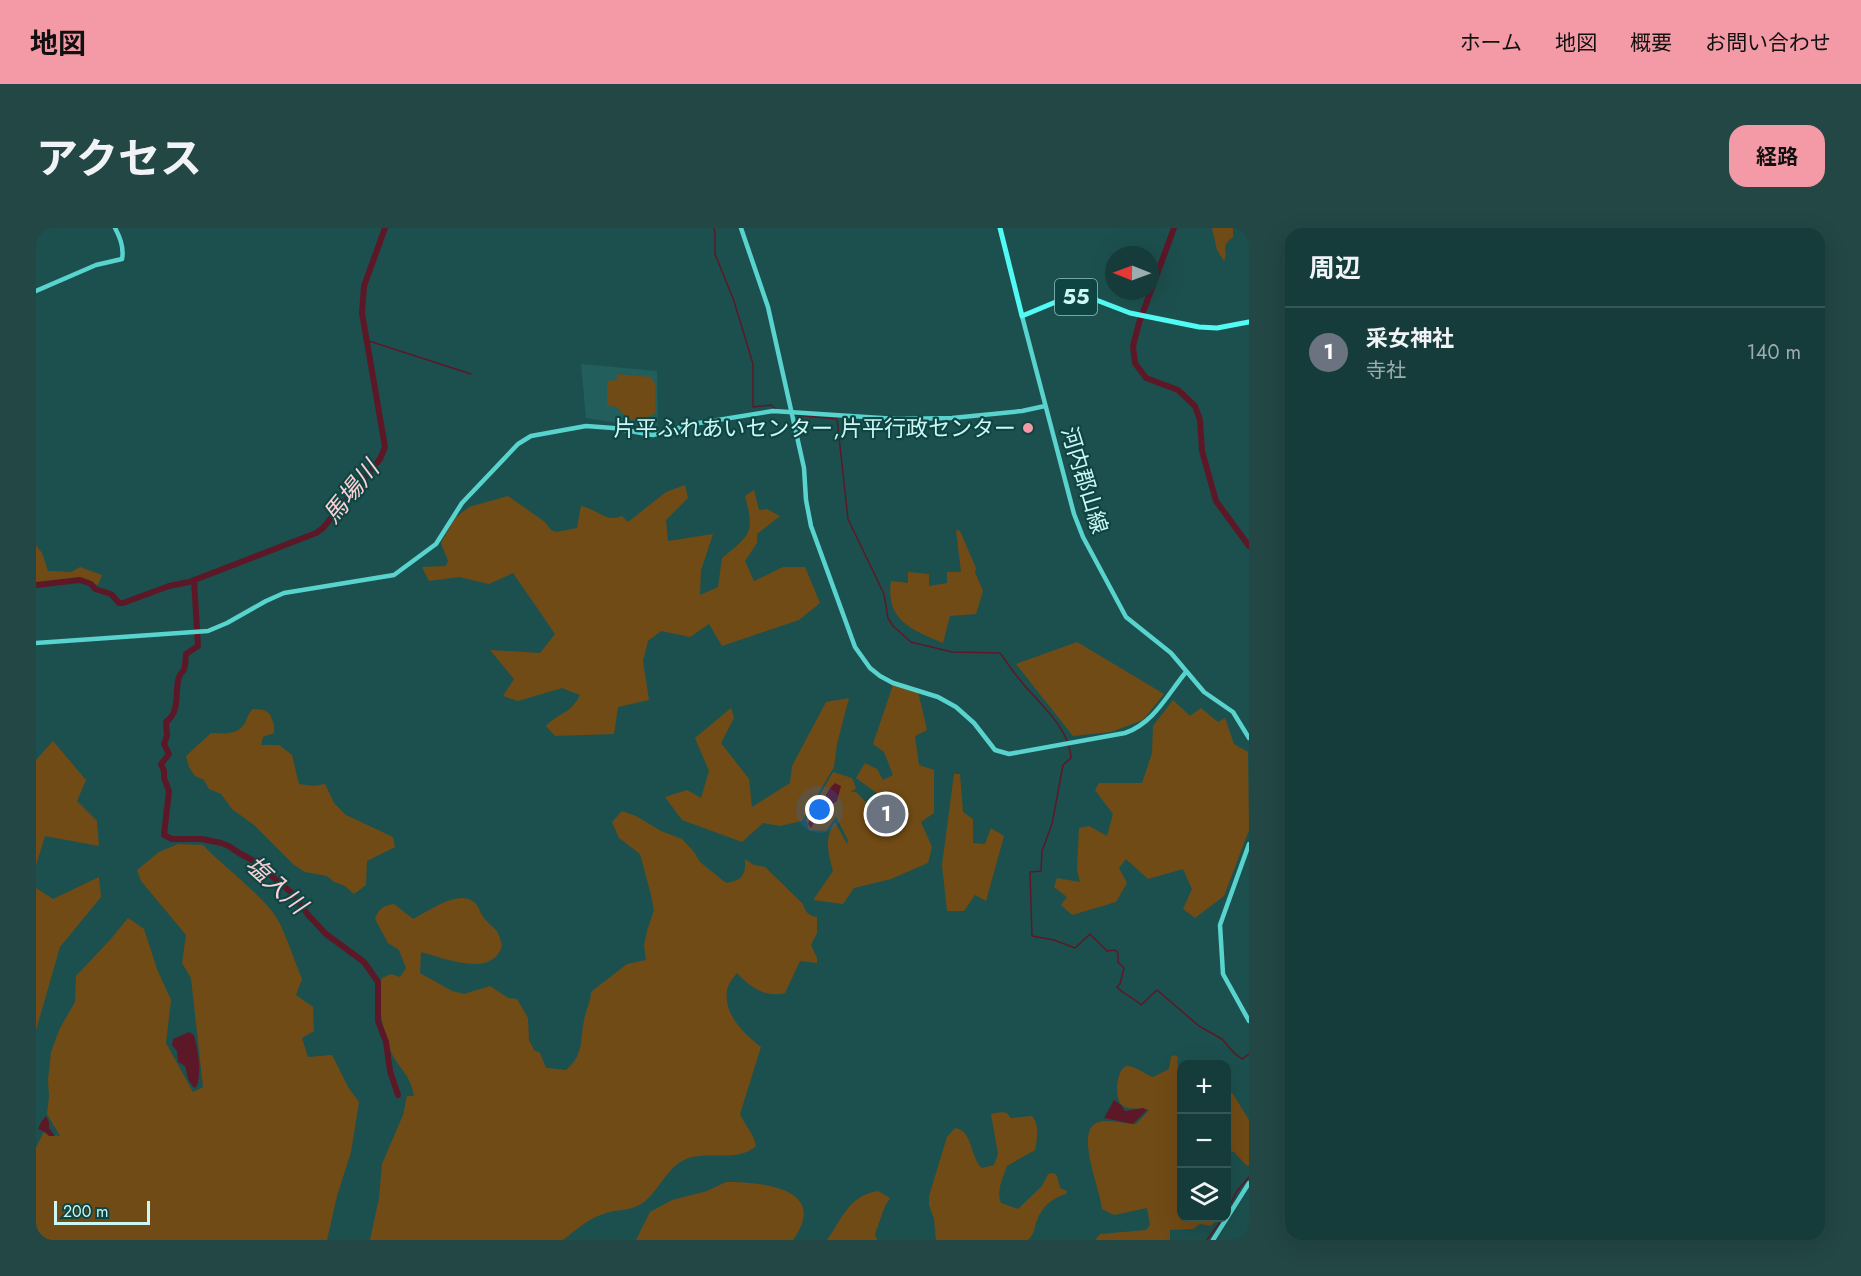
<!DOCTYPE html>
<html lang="ja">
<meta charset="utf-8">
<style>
:root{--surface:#153c3a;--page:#224745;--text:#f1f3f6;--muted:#9dadaf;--line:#345654;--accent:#f49aa6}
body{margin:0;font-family:Jost,"Noto Sans JP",sans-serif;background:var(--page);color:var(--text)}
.controls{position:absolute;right:18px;bottom:18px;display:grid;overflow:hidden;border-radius:12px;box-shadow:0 6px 24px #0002}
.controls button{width:54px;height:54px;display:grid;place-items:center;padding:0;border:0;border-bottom:2px solid var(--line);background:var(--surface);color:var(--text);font:30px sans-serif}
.compass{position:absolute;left:1069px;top:18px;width:54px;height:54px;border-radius:50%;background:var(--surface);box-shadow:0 6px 24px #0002;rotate:271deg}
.scale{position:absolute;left:18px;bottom:15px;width:96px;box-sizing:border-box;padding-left:6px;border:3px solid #cbf7f4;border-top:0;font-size:16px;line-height:21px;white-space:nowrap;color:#cbf7f4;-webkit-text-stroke:4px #0e4543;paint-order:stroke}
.you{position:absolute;left:784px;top:582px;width:21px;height:21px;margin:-15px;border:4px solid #fff;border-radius:50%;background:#1a73e8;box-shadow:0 0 0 9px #1a73e833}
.badge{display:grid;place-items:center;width:39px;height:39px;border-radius:50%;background:var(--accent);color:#fff;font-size:20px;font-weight:700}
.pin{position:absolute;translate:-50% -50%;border:3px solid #fff;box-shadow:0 2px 6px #0006}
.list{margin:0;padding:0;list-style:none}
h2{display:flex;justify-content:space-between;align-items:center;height:78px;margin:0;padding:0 24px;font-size:26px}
h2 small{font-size:20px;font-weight:400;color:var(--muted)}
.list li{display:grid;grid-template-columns:39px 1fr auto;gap:18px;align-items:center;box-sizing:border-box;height:90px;padding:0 24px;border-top:2px solid var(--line)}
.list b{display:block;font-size:22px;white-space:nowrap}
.list p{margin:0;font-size:20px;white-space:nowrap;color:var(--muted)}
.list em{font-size:20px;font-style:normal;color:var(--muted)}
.icon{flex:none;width:33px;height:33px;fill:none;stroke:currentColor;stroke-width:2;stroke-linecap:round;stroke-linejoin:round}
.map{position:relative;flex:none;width:1213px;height:1012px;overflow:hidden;border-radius:18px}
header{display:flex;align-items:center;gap:36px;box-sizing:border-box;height:84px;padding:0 30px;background:var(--accent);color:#111}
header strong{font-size:28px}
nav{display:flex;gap:33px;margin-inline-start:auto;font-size:21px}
.intro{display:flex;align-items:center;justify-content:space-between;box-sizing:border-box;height:144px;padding:0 36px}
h1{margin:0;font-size:42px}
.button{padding:15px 27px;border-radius:18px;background:var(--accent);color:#111;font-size:21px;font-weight:700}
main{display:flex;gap:36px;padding:0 36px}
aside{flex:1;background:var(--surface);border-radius:18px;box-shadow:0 6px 24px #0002}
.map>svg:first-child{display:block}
</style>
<header>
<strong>地図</strong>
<nav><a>ホーム</a><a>地図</a><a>概要</a><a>お問い合わせ</a></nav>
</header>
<div class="intro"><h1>アクセス</h1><a class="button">経路</a></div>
<main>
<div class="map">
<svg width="1213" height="1012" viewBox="0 0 1213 1012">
<rect width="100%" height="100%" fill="#1c504e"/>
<path fill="#225e5c" d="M545 136 621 143 622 201 550 190Z"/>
<g fill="#714b15">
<path d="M1176 0H1197V9C1183 19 1193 23 1188 33L1181 22Z"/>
<path d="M581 146 615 149 619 156V185L607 192 592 191 581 179 571 177V153L581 152Z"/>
<path d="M649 257 652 270 630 292 632 313 677 306 665 342 664 367 682 359 686 330C715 307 719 304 709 268L718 262 723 282 731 281 744 288 721 306V315L709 333 718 353 747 339H769L784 375 763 392 686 418 673 396 654 409 625 403 612 413 607 433 613 472 582 479 578 506 519 508 510 498C523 484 534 487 544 467L526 460 482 473 467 468 478 451 454 422 504 425 519 406 477 345 453 356 423 349 393 353 386 339 410 338 412 333 405 315 419 290 433 279 472 268 509 294 515 302 520 304 541 300 545 278C561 281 570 295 586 288L592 294 630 264Z"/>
<path d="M920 302 924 303 940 340 939 344 947 363 940 386 914 388 907 415C876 402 849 392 855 353L872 355V344L893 346V358L911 355V344H925Z"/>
<path d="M0 317 6 325 12 343 35 344 44 339 66 347 62 357 39 351 0 355Z"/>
<path d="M1041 414 1128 466 1107 492 1075 504 1037 508 980 436Z"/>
<path d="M857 457 882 463 891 502 879 508 883 537 898 542V585L885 594 896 619 892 635 855 651 818 660 807 676 777 672 797 643C792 625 788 610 799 594L811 616 812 612 800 589 790 603 773 602 770 591 797 544 816 550 820 560 815 564H820L851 596 862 587 868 578 853 574 820 550 829 535 841 541 847 552 857 547 848 524 837 516Z"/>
<path d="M813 470 801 516 798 539 766 593 744 598 727 595 706 614 646 592 629 569 651 562 665 570 673 543 659 510 695 480 698 490 685 515 713 551 716 579 754 555 756 538 790 474Z"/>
<path d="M1137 472 1154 488 1165 480 1182 494 1189 490 1198 516 1212 524 1213 602 1188 668 1159 690 1147 681 1156 661 1147 641 1112 651 1090 631 1083 640 1091 655 1080 674 1036 687 1025 677 1031 669 1018 659 1021 650 1044 654 1041 642 1043 600 1053 598 1071 608 1077 586 1059 562 1063 555H1106L1116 525 1117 498Z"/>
<path d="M217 481 228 482 234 486 238 497V505L227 509 225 517H243L256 527 263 556 278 558 289 556 298 575 310 587 357 609 359 619 331 633 330 657 318 666 309 658 298 654 291 648 269 644 258 637 218 597 196 581 185 566 173 561 168 552 159 548 153 539 150 528 175 505C188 506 204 507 210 493 212 487 213 485 217 481Z"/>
<path d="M17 513 50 552 41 573 61 593 63 618 9 608 0 637V532Z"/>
<path d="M918 546H924L927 584 937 591V615L949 616 955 600 968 608 950 673 939 667 928 683H911L906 637Z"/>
<path d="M586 583 600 588 625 603 646 611 658 624 664 634 690 655C706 652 710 648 709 631L718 637 729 639 767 676C769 684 773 688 781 689V705L775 717 781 730V735L764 733 749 765C729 770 714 759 701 745 697 750 692 756 691 762 687 786 708 806 725 819L704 886C709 898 718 905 720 918 702 935 671 922 650 931 631 939 624 961 608 974 596 983 583 981 570 985 553 990 541 1001 527 1012H334L343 970 346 936 367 887 371 868H378C374 846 365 843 356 826 348 809 339 768 346 750L355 746 364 749 370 740 363 722 352 715 339 691C343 680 347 678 358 676L377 691C393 683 422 661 438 674 443 678 444 685 448 690 459 703 461 698 466 717 458 751 407 730 385 724L384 745 416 763 428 766 454 758 472 770 481 771 492 790 493 812 498 822 504 825 510 840 530 842C550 825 543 810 549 788 551 779 555 773 555 764L591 736 610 732 608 717 611 703 618 682 615 667 604 626 583 610 576 594Z"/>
<path d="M142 616 167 617C187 639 230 669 243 694 252 712 258 732 266 751L260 767 277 779 278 803 266 810 272 829 296 827 312 859 323 874 315 924 301 968 291 1012H0V920L7 905 24 908 11 886 13 868 12 852 15 824 24 800 39 774 40 748 74 712 92 690 108 701 121 741 135 772 130 815 157 864 167 859 155 750 146 735 150 707 105 653 101 642 123 624Z"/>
<path d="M63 649 65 669 24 719 0 802V660L17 671Z"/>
<path d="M1138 827 1142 829 1141 836 1146 842V990H1183L1175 998 1164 996 1157 1001 1134 1002V1012H1059L1064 1006 1110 1002 1114 997 1111 980 1078 987 1066 981C1065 961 1037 901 1063 894 1074 891 1088 896 1100 896L1113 882C1105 879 1092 883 1086 877 1078 871 1080 840 1091 838 1099 837 1109 847 1117 849L1133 841 1135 829Z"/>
<path d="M1191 862 1197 866 1213 892V938L1210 937 1198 924 1191 922Z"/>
<path d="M966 884 971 885 975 890 996 888C1004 898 1001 911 999 922L971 938C967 949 960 963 965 975L982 981 1006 958 1012 946 1018 945 1021 948 1024 960 1031 963 1030 966C1016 970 1005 979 1000 995 998 1002 998 1006 992 1012H900L898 991 893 977V968L911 909 919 900C937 902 934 930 946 940L958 937 962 926 955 886Z"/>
<path d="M690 954C726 954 794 960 757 1012H600L614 984 636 972 671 963Z"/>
<path d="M842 963 854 970 849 978 839 1006 841 1012H791C806 991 813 967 842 963Z"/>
</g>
<g fill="#5d1828">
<path d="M799 555 805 558 801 573 795 577 797 585 791 591 789 588 785 587 780 591 775 600 772 596C775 588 782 582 786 575 790 568 792 561 799 555Z"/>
<path d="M153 804 158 807C162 824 166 841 161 858L158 860 152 851 149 838 142 834 141 823 136 817 137 811Z"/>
<path d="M1078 872 1085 877 1089 883 1107 880 1111 882 1097 896 1068 890Z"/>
<path d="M10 888 13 894V900L19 908H13L9 904 2 901 5 894Z"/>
</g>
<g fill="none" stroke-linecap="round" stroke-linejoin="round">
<g stroke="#5d1828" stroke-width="1.5">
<path d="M678 0 679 5V26L698 73 717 136V179L735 177 740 181"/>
<path d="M330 112 435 146"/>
<path d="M758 187 801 191 812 291 848 366 852 390 857 398 875 414 916 424 964 425C971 434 977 444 984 452 1002 475 1033 498 1035 530L1027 537 1016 596 1006 623 1005 643 994 644 996 708 1018 712 1039 720 1054 706 1071 723 1079 722 1082 725V734L1088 740 1084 756 1081 759C1087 766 1098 770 1105 777L1121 762 1163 798 1186 811 1199 826 1206 831 1213 826"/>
<path d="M1190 985 1201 963 1213 949"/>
<path d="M1171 1012 1187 990"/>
</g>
<g stroke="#5d1828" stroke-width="6">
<path d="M1138 0 1103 95 1097 118 1099 135 1110 150 1142 162 1159 178 1164 192 1166 223 1180 273 1213 318"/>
<path d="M158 352 162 418 150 426C149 431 150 437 148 441 146 446 145 444 143 449 138 465 145 483 130 494L131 508 128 516 133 526 125 536 128 543V550L133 563 128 607 136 611H166L185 615 193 618 203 625 218 633 256 665 273 688 290 706 328 734 342 754V793L350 814 354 843 362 867"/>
<path d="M0 357 44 352 55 356 59 361 75 366 83 375H87L133 358 153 354 249 317 280 305 287 300 344 231 349 219 326 85 328 58 349 0"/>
</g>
<g stroke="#59d3ce" stroke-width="4.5">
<path d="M705 0 732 79 768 240 770 272 775 298 819 419 834 440 844 448 857 455 902 469 920 479 938 495 959 522 973 526 1089 505C1118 495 1131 467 1150 444"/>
<path d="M0 4 2 0"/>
<path d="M0 63 60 37 86 31C88 21 84 9 79 0"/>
<path d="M986 88 1038 286 1047 309 1090 389 1135 425 1168 464 1197 484 1213 510"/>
<path d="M0 415 172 403 191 395 230 373 248 365 358 347 400 316 426 275 482 216 495 208 550 198 577 200 617 207 657 196 737 183 861 191 916 190 986 183 1009 178"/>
<path d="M1213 616 1184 697 1187 746 1213 793"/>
<path d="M1177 1012 1213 955"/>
</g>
<path stroke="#51faf3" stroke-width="5" d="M964 0 986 88 1027 71 1041 69 1055 70 1094 85 1163 99 1181 100 1213 94"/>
</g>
<circle fill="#f49aa6" stroke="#0e4543" stroke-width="2" cx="992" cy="200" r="6"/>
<g text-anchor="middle" stroke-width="4.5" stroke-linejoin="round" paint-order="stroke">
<rect fill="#0e4543" stroke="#92c2bf" stroke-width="1.5" x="1019" y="51" width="42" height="36" rx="4.5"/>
<g font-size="21" font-weight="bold" fill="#cbf7f4">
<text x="1040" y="76">55</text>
</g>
<g font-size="22" fill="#cbf7f4" stroke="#0e4543" text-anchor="end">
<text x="980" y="208">片平ふれあいセンター,片平行政センター</text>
</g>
<g font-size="22" fill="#cbf7f4" stroke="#0e4543">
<text transform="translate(1049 252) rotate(73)" y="8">河内郡山線</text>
</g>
<g font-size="24" font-style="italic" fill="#fed0d5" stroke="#0e4543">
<text transform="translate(315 264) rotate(-51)" y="8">馬場川</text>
<text transform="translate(240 657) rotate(42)" y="8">塩入川</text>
</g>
</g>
</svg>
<div class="controls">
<button>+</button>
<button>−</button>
<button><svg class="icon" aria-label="layers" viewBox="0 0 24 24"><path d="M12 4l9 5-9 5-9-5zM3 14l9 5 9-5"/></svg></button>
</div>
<svg class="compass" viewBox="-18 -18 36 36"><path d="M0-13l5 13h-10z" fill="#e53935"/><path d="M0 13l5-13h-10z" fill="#9dadaf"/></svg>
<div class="scale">200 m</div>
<div class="you"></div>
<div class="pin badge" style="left:850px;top:586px;background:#6b7280">1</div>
</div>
<aside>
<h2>周辺<small></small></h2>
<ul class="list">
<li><span class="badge" style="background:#6b7280">1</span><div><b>采女神社</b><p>寺社</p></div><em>140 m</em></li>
</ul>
</aside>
</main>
